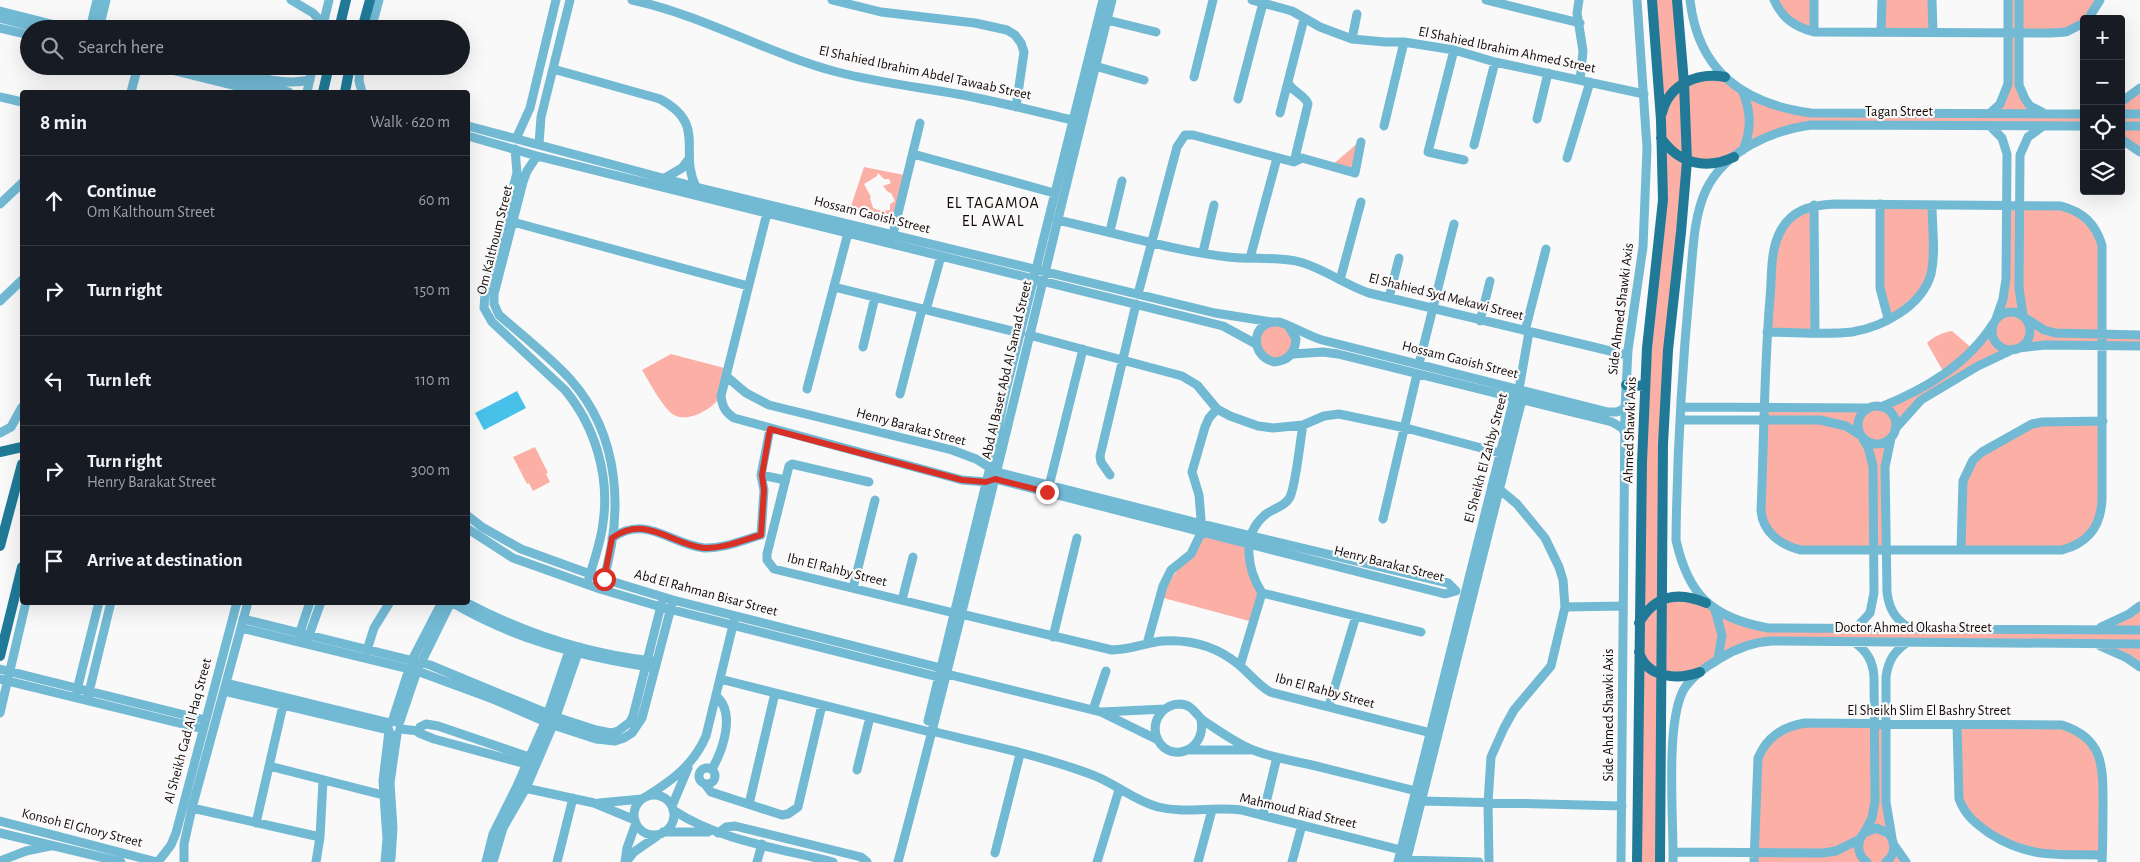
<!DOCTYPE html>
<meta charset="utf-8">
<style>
:root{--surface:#171b24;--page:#20242c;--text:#f1f3f6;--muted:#9ea1a6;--line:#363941}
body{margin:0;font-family:"Alegreya Sans",sans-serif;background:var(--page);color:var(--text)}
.controls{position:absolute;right:15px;top:15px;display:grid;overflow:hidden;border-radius:5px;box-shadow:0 5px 20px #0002}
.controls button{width:45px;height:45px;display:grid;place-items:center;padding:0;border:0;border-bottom:1px solid var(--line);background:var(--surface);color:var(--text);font:25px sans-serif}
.stop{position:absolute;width:15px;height:15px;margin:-11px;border:4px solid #d93025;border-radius:50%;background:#fff}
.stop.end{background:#d93025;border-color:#fff;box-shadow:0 1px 5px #0008}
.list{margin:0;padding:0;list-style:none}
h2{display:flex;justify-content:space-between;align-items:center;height:65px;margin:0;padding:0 20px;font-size:21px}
h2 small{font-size:16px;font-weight:400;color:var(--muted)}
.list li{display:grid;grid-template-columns:32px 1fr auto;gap:15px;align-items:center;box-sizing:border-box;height:90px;padding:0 20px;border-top:1px solid var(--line)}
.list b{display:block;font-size:19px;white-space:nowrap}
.list p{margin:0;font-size:16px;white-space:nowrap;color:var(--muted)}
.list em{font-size:16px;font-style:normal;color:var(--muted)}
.icon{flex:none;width:28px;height:28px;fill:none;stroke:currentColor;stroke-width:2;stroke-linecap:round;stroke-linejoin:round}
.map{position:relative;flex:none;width:2140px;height:862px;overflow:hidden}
.search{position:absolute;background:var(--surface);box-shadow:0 5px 20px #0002;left:20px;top:20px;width:450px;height:55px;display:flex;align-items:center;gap:12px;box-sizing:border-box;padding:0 18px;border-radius:28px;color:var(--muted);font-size:19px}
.panel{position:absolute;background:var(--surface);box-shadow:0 5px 20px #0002;left:20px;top:90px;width:450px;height:515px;border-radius:5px}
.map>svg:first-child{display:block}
.green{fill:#fcb0a5;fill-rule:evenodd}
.water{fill:#48c1ea}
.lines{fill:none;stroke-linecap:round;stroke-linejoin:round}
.minor{stroke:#72b9d4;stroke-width:9}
.major{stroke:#207a97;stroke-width:10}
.route{stroke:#d93025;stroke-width:6}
.labels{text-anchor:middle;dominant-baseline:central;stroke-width:4.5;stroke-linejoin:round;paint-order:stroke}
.street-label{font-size:14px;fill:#140806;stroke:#f9f9f9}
.quarter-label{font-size:16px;letter-spacing:1px;fill:#140806;stroke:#f9f9f9}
</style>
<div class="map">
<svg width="2140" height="862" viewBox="0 0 2140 862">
<rect width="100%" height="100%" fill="#f9f9f9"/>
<path class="green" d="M1652,0H1677L1684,83L1715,75L1741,90L1792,110L1990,113L2004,97L2008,0H2100C2080,37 2056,32 2020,33L2019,85L2037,110L2084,114V126L1793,128L1734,157L1687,161L1671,316L1662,599L1692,597L1748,625L2092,630L2140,606V667L2092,644H1749L1700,672L1661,675L1660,862H1637L1642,462L1663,200Z
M1774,0H1814V32L1800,28Z
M1882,0H1932L1933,32H1881Z
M2140,88V152L2121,139V102Z
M1360,141L1355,173L1331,166Z
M864,167L904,175C892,222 899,224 849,212ZM878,173L884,179H889L891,183L883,186L888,192L891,193L895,201L890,204V210L881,211L873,208L870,198L871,197L864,184L877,176Z
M1880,204L1932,205L1928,284L1888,318L1885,309Z
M1814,205L1815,332H1767L1774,256L1785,224Z
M2007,206L2073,209L2098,234L2103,334L2140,335V346L2019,348L1921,400L1895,429L1888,447L1886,550H1801L1774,537L1761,511L1765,409L1881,407L1944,373L1927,343C1933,337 1943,332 1952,331L1974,350L2000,309Z
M1272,322L1294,332L1293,354L1267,360L1257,337Z
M671,354L728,369C725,377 725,388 721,395C714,409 688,423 674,415C664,410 648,380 642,370Z
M2103,421L2098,523L2073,547L1961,550L1963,481L1973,460L2032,424Z
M535,447L548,473L546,474L550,482L533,491L529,483L527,484L513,457Z
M1202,531L1249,542L1259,587L1253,622L1160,597Z
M1886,724L1888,820L1905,862H1754L1763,747L1792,726Z
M1957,725L2073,729L2097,752L2102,855L2016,848L1963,809Z"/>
<path class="water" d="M517,391L526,408L484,430L475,413Z"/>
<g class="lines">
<path class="minor" d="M291,0L313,13L323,24
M632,0C703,15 766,53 837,72C876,82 917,87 957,94C995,101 1034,111 1072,120
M832,0L881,12L975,23L1007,30L1015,35L1021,43L1024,52L1016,107
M1252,0L1292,11L1320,27L1352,39L1385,42H1404L1454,50L1495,62L1644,94
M1486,0L1580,23
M1579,0L1577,13L1583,51L1580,80
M1690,0C1698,71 1743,104 1811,113L2084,114
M1774,0C1782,18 1795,27 1814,32L2051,33L2066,32L2084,23
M1932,0L1933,32
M2019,0V85L2025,99L2030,106L2042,112
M0,11L71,29
M0,18L41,29
M2088,19L2100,0
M1107,20L1156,32
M0,28L29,35
M90,29L97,0
M99,29L106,0
M322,29L329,0
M371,29L379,0
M1814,32V0
M1881,32L1882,0
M1352,39L1357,14
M1454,50L1428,152L1464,160
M155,66L261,92
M189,66L289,92
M218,66C247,73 279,87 310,80
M360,66L359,81L362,92
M1095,66L1144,80
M553,69L660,99C708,125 678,151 696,187
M1194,77L1213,0
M1288,83C1293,92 1306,96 1308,104L1294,162
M1742,90C1751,111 1752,128 1743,150
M131,92L138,66
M307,92L313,66
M0,97L22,102
M1238,99L1263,3
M2121,102L2140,88
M1280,113L1304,19
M1990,113L2000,104L2008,84V0
M2121,114H2140
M1537,119L1548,73
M468,126L696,187L1215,313L1272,322
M1384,126L1404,42
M1990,126L2002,138L2007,154L2006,279L2003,299L1996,319
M2084,126L1811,125C1770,131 1725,151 1706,190C1693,218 1693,253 1690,283C1682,369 1677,454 1676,540C1688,595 1712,618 1768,628L2140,630
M2121,126H2140
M468,136L537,156L1223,326L1256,344
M516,139L530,108L556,0
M2121,139L2140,152
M539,144L541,117L570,0
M1474,145L1495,62
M515,149L517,173L485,294L484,308L492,322L565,390C595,426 610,476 603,523C601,542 594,560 589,578
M913,154L1054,193
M537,156L527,171L523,182L494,294V304L499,315C523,336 549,356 570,379C621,436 624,515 602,584
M1567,158L1590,82
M665,178L682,168L688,160
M0,204L22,183
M1835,204L2061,206C2083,212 2095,223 2102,245V499C2101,527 2088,543 2062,550H1801C1780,545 1763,532 1761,511C1764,440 1764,369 1770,298C1772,278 1770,253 1779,234C1790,210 1810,205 1835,204Z
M1880,204V288L1888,318
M1814,205L1815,332
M1057,220C1113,232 1170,250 1228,257C1252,260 1276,256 1300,262C1325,269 1345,285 1369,293L1627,355
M513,222L748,286
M1110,231L1122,181
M893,234L920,123
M1203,252L1214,205
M1250,258L1277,158
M1340,280L1361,202
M834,287L1020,333
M1138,294L1177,147L1185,135H1193L1294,162L1302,158L1355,173L1361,142
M1389,298L1399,258
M0,301L22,280
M926,310L941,256
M1992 331a19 19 0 1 1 38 0a19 19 0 1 1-38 0Z
M2023,315L2019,288L2020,155L2028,137L2043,126
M2024,317L2044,330L2055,333L2140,335
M1480,321L1490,281
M1289,327L1296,339C1295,353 1288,361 1274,362C1248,355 1252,320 1278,322C1287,323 1310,337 1322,340L1608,412H1617L1625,408
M1525,331L1546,249
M1767,332C1795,332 1825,335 1852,332C1883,327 1922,306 1931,274C1936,252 1932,227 1932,205
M1029,335L1182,376L1197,385L1217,409L1230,416L1258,426L1273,428L1303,425L1324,416L1339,414L1406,428L1500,453
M863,347L875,297
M2019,348L2045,345L2140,346
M1293,354L1323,352L1338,354L1612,422L1622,428L1625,433
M1419,364L1454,224
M726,376L746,393L769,405L952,450L976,459L997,472L1202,524L1448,583L1456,591L1445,594L995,479L986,482L962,480L734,418C725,412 722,406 721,396L767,213
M807,389L848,233
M900,394L922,309
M1858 425a19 19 0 1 1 38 0a19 19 0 1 1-38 0Z
M1681,407L1869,408
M1881,407C1925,389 1967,365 1993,324
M1680,420H1820L1846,426L1860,435
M1895,429L1921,400L1978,366L2014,349
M0,433L11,427L22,407
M1891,438L1885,467L1887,592C1889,610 1896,620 1911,629
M761,475L785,480
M1110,475L1101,462L1100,456L1136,304
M869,482L792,464L789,466L767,554V560L774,569L954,613
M1048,490L1083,349
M468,516L482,527L521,549L604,579L673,600L941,668L945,672
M1383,519L1417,374
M468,529L513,558L600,589L661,607L938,677L947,674L1101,712L1158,740
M612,538C646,514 670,544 704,548C723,549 743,540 761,535L764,490L761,475L770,429
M1961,550L1963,481L1973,460L1982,452L2032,424L2042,422L2103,421
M853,588L875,500
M1262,593L1421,632
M902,600L913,557
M465,602C524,633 587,654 652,661
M1565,607L1623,606
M1715,610L1722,635L1718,659
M961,614L1112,650C1130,650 1145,643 1162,641C1189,639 1216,646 1238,664C1249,673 1257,684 1270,692L1431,733
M243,619L430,665L556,717L596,730L611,733L618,731L630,722L633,716L663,598
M2101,627L2129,614L2140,606
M241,628L417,671L493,699L553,725L596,739L615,741L624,738L632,733L642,718L673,600
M1856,628L1870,613L1874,593L1873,466L1868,447L1863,439
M1053,637L1077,538
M298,638L310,602
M307,641L321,602
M1854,642C1867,651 1873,661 1874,677L1875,801L1872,818L1864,833
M1147,644L1163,586L1171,570L1191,554L1202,531L1199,495L1192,472L1205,427L1209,418L1217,409
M2100,646L2127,658L2140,667
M367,650L374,628L390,602
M1240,666L1262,593C1247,569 1241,535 1265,515C1273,508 1285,507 1290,497C1296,484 1300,441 1303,425
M0,669L205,720
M0,679L203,729
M720,679L926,731
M226,683L390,723
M224,691L389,730
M76,694L99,602
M88,696L111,602
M1329,706L1356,616
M1093,710L1106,671
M1102,712L1165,709
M0,713L26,602
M1201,720C1207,753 1165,765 1156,735C1152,719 1164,704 1180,704C1194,705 1195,715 1204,721C1219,731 1237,744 1253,750C1273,758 1295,761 1316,766C1349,774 1383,783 1416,791
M928,721L990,467L1005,394L1103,0
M392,722L412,660L442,602
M399,724L417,671L451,602C513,639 579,656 649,667
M1957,725L1959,799C1965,815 1975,823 1989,833C2029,859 2058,854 2102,855
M400,729L419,731
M931,731C984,744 1039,755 1090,774C1114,782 1132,800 1158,807C1186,814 1213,806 1241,810L1401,850
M1189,750H1251
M526,764L434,739L419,733L420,727L426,724L438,726L529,757
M269,766L387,796
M699 776a8 8 0 1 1 16 0a8 8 0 1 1-16 0Z
M712,769C723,750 736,712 716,696
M857,770L870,717
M705,784L711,792L782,815L788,814L798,807L822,705
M520,787L594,803L635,820
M634 815a20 20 0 1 1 40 0a20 20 0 1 1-40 0Z
M647,796C673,780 694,764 706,736L734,621
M1421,801L1622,806
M599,803L642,799
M749,804L775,693
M672,806L688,768
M192,808L320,837
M673,810C720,841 779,848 833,862
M1263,815L1277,757
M0,821L157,862
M256,823L284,701
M663,832H708
M0,833L121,862
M718,833L726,827L735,826L861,857L867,862
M1892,838L1886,802V677C1888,661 1894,651 1908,642
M1894,845L1906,862
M1673,852L1823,853L1836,851L1860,839
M995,853L1020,754
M391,859L393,828L390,783L397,734
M1402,860L1479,862
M0,861L26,851L50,846
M158,862L171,845L176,833L237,602
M184,862V844L192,808L248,602
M316,862L320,837L323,781
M385,862L387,839L383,781L389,731
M486,862L493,834L517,786L545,722L571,645
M493,862L503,828L526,788L553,725L580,647
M557,862L573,798
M625,862L627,848L636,823
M626,862L634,852L660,834
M757,862L762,844
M898,862C974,576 1040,287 1112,0
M1097,862L1119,790
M1198,862L1212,810
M1292,862L1302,825
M1398,862L1514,398L1519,389L1529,332
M1406,862L1517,419L1522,400L1519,389
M1489,862L1488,803L1491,757L1504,728L1514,710L1551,666L1565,607L1563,580L1559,567L1545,538L1517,504L1499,489
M1621,862L1625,408L1628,350L1643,247L1647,148L1637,0
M1673,862C1674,821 1664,716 1686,686C1694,675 1707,666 1719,659C1735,649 1752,642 1772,641L2140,644
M1754,862L1758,758C1767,737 1782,727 1805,723L2062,725C2103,738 2103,765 2103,803C2103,823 2103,842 2102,862
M1867,862C1857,855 1856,842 1864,833L1876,828L1888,833C1896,842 1896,854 1886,862"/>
<path class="major" d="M339,29L346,0
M362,29L370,0
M323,92L329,66
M345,92L350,66
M1662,113C1669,84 1698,72 1725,77
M1661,138C1679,164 1706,170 1734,157
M1626,385L1645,386
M0,452L22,447
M0,546L22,464
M1639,623C1655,595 1678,591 1706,603
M1639,652C1647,679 1679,680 1700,672
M0,656L22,567
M1637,862L1642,462L1647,348L1663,200L1661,120L1652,0
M1660,862L1663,444L1668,350L1681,232L1687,161L1684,83L1677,0"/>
</g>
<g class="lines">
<path class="route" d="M604,579L612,538C646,514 670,544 704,548C723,549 743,540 761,535L764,490L762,475L770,429L962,480L986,482L995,479L1047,492"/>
</g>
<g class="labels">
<g class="street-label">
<text transform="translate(1507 50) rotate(12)">El Shahied Ibrahim Ahmed Street</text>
<text transform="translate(925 73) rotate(12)">El Shahied Ibrahim Abdel Tawaab Street</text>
<text x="1899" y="112">Tagan Street</text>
<text transform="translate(872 215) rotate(14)">Hossam Gaoish Street</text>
<text transform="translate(495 240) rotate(-76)">Om Kalthoum Street</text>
<text transform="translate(1446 297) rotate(14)">El Shahied Syd Mekawi Street</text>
<text transform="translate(1621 309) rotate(-83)">Side Ahmed Shawki Axis</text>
<text transform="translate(1460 360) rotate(14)">Hossam Gaoish Street</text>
<text transform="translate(1007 370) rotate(-77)">Abd Al Baset Abd Al Samad Street</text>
<text transform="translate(911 427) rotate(15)">Henry Barakat Street</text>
<text transform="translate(1630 430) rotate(-88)">Ahmed Shawki Axis</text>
<text transform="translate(1486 458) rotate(-75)">El Sheikh El Zahby Street</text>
<text transform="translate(1389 564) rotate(14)">Henry Barakat Street</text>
<text transform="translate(837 570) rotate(14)">Ibn El Rahby Street</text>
<text transform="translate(706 593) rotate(15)">Abd El Rahman Bisar Street</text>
<text x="1913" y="628">Doctor Ahmed Okasha Street</text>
<text transform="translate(1325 691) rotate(15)">Ibn El Rahby Street</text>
<text x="1929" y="711">El Sheikh Slim El Bashry Street</text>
<text transform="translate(1609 715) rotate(-90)">Side Ahmed Shawki Axis</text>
<text transform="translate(188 731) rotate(-75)">Al Sheikh Gad Al Haq Street</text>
<text transform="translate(1298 811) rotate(13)">Mahmoud Riad Street</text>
<text transform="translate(82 828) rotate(14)">Konsoh El Ghory Street</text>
</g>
<g class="quarter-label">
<text x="993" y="203">EL TAGAMOA<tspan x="993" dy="18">EL AWAL</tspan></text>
</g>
</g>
</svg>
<div class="controls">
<button>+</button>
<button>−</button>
<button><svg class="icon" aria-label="locate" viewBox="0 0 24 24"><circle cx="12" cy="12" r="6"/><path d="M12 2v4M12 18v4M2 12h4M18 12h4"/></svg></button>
<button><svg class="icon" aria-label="layers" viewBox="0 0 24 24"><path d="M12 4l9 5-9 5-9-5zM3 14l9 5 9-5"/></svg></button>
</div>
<div class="stop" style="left:604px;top:579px"></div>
<div class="stop end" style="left:1047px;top:492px"></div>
<div class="search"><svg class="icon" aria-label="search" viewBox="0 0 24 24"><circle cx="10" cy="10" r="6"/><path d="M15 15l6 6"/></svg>Search here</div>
<section class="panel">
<h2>8 min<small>Walk · 620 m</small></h2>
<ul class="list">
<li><svg class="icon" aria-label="ahead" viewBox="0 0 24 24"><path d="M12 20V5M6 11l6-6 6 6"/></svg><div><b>Continue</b><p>Om Kalthoum Street</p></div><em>60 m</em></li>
<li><svg class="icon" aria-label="right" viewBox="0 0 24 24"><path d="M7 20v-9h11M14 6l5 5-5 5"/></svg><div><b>Turn right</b></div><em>150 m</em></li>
<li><svg class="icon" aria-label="left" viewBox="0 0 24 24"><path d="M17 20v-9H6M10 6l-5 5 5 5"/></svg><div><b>Turn left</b></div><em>110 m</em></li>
<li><svg class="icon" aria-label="right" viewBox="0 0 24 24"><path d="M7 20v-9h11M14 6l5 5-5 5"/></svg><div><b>Turn right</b><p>Henry Barakat Street</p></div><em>300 m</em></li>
<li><svg class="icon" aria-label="arrive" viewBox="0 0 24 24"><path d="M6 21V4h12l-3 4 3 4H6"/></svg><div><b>Arrive at destination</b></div></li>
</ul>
</section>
</div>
